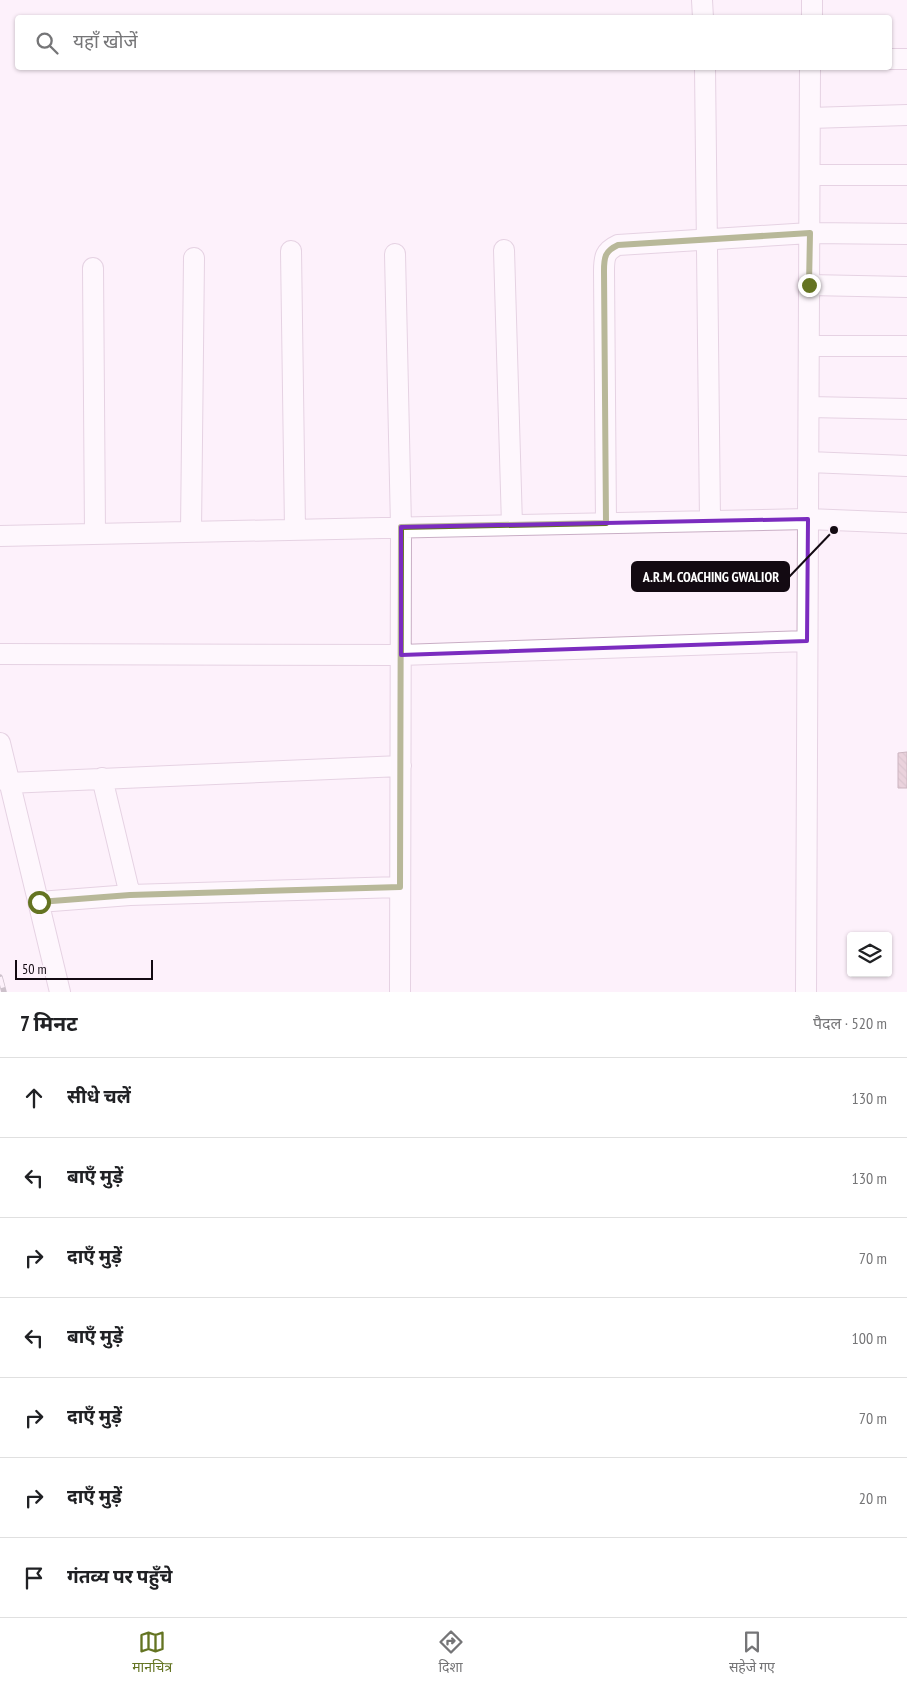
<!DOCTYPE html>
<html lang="hi">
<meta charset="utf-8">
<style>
:root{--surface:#fff;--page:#f2f2f2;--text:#202124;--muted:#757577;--line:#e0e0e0;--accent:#647422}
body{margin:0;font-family:"PT Sans Narrow","Noto Sans Devanagari",sans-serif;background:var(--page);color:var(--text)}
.controls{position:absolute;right:15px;bottom:15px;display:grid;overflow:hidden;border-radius:5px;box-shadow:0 1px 4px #0004}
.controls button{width:45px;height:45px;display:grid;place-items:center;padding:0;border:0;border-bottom:1px solid var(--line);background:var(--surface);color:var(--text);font:25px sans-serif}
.scale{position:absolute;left:15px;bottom:12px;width:138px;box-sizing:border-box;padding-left:5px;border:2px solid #130a12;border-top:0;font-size:14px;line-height:18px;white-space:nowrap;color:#130a12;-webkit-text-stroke:4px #fdf1fb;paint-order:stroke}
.stop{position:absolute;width:15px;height:15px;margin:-11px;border:4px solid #647422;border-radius:50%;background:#fff}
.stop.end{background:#647422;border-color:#fff;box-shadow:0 1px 5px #0008}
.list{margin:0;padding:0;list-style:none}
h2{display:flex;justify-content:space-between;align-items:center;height:65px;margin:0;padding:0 20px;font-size:21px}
h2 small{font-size:16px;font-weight:400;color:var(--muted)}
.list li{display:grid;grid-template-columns:32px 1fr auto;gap:15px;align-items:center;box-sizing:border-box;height:80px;padding:0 20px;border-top:1px solid var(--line)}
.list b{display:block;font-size:19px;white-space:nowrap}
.list em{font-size:16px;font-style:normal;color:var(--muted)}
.icon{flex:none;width:28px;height:28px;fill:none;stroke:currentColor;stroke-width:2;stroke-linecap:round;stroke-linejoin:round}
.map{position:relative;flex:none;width:907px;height:992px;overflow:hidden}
.search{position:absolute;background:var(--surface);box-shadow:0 1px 4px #0004;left:15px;right:15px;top:15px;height:55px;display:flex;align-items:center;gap:12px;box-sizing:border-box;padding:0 18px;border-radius:5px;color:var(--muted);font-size:19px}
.sheet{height:625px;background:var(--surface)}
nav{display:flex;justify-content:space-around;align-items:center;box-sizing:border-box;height:70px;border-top:1px solid var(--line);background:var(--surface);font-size:14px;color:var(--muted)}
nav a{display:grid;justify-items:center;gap:2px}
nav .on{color:var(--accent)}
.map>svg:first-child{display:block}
.building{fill:url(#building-back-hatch);stroke:#916f78}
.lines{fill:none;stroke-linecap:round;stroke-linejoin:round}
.street-casing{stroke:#c9aec5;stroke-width:22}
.street{stroke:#fff;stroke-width:20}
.rail-casing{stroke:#928790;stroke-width:5.5}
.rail{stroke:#fdf1fb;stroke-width:4;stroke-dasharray:11;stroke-linecap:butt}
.route{stroke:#647422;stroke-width:6}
.marked{fill:none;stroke:#7b2cbf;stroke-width:4;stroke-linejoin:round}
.leader{fill:none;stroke:#130a12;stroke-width:2}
.callout-dot{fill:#130a12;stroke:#fdf1fb;stroke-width:2}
.callout{fill:#130a12;stroke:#130a12;stroke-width:2}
.callout-label{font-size:14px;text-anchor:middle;font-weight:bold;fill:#fff}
</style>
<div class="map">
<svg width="907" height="992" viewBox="0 0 907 992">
<defs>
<pattern id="building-back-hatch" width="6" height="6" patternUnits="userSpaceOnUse" patternTransform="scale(1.25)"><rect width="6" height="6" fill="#d2adb7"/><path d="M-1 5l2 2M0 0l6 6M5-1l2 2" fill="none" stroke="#b3949c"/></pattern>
</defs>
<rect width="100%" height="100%" fill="#fdf1fb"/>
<path class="building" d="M907,752V788H898V753Z"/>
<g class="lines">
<defs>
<path id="street" d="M702,0L703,18
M812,18V0
M890,59H907
M705,68L710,521
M810,118L907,115
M810,175H907
M504,250L512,525
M291,251L295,529
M395,254L401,527L400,992
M93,268L95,533
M809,285L907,287
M809,346H907
M809,407L907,409
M809,462L907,466
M606,523L604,271C604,257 605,251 618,245L810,233L907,234
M191,531L194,258
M0,536L808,519L810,68
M0,654L401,655L807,641
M0,743L60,992
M102,778L130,895
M8,783L401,766
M39,902L130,895L400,887
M806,992L808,519L907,523"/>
</defs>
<use href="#street" class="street-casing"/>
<use href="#street" class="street"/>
<defs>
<path id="rail" d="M0,977L4,992"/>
</defs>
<use href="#rail" class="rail-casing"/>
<use href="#rail" class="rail"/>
</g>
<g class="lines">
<path class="route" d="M39,902L130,895L400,887L401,527L606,523L604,271C604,257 605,251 618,245L810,233L809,285"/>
</g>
<path d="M0 0H907V992H0ZM808,519L807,641L401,655V527Z" fill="#fdf1fb" fill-opacity=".55" fill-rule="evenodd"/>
<path class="marked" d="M808,519L807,641L401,655V527Z"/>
<path class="leader" d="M834 530L789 577"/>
<circle class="callout-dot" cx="834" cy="530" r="5"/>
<rect class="callout" x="632" y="562" width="157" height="29" rx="5"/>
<g class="callout-label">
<text x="711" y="582">A.R.M. COACHING GWALIOR</text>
</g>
</svg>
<div class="controls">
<button><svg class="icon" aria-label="layers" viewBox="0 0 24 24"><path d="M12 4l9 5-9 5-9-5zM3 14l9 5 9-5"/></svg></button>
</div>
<div class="scale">50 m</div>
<div class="stop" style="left:39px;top:902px"></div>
<div class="stop end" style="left:809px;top:285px"></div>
<div class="search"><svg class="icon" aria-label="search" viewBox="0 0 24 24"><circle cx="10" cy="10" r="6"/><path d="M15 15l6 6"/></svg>यहाँ खोजें</div>
</div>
<section class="sheet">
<h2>7 मिनट<small>पैदल · 520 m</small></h2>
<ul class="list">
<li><svg class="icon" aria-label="ahead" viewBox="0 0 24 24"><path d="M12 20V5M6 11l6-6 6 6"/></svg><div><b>सीधे चलें</b></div><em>130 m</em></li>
<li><svg class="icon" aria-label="left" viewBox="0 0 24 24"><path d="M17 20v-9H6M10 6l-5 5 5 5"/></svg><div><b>बाएँ मुड़ें</b></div><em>130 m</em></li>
<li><svg class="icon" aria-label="right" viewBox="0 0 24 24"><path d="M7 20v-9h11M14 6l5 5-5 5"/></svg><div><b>दाएँ मुड़ें</b></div><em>70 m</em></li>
<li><svg class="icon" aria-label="left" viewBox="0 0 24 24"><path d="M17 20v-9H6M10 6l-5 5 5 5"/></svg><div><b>बाएँ मुड़ें</b></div><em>100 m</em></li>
<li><svg class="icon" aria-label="right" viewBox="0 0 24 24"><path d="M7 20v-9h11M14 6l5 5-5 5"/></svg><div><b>दाएँ मुड़ें</b></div><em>70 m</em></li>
<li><svg class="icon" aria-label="right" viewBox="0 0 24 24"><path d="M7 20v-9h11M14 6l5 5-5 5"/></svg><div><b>दाएँ मुड़ें</b></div><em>20 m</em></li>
<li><svg class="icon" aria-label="arrive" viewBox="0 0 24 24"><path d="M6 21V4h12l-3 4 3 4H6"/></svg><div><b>गंतव्य पर पहुँचे</b></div></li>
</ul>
</section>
<nav>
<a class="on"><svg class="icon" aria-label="map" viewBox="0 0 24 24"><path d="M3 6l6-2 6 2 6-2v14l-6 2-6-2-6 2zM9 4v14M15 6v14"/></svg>मानचित्र</a>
<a><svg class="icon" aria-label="directions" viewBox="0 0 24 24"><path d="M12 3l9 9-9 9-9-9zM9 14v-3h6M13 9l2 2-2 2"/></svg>दिशा</a>
<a><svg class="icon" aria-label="saved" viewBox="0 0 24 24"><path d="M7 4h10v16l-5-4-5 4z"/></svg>सहेजे गए</a>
</nav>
